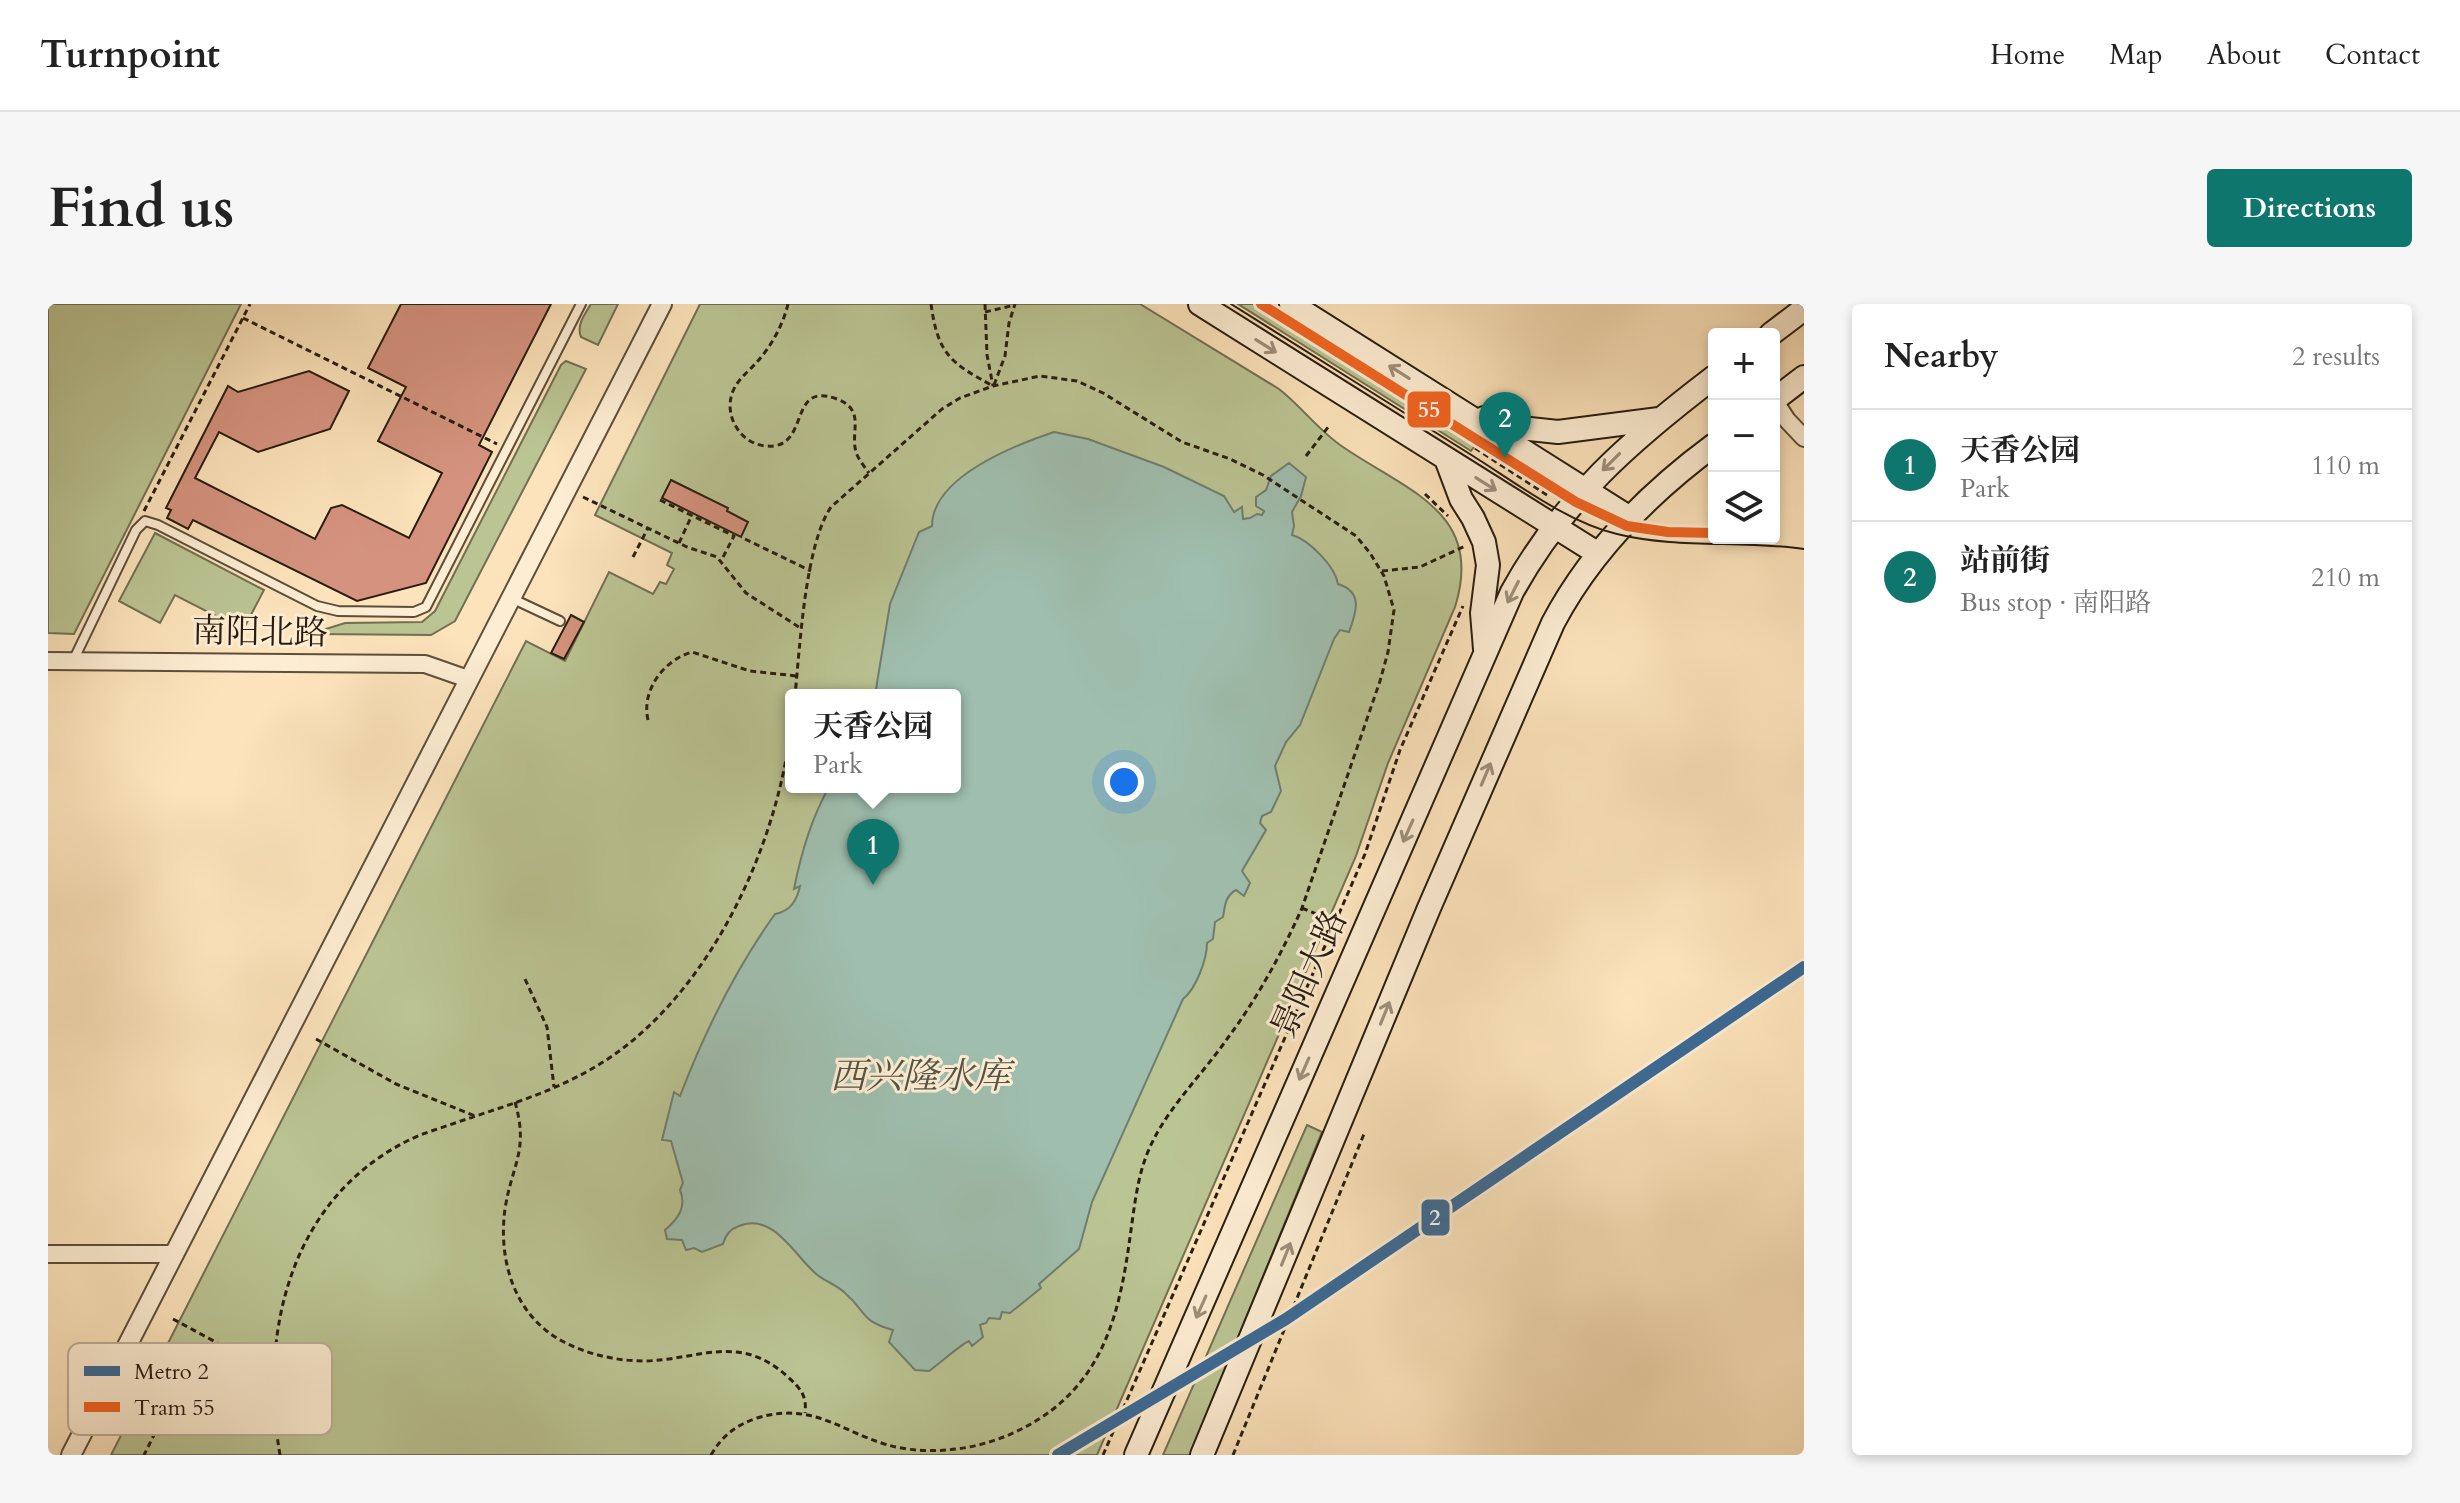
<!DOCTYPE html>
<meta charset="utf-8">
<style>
:root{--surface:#fff;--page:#f6f6f6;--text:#222;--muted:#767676;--line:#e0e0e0;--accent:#0f766e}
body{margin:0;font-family:Cardo,"Noto Serif SC",serif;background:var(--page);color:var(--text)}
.controls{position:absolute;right:24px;top:24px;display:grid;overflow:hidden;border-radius:8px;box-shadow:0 4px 12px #0003}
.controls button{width:72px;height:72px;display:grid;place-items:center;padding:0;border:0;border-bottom:2px solid var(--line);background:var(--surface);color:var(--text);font:40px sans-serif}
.you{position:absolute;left:1076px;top:478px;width:28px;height:28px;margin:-20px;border:6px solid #fff;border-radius:50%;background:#1a73e8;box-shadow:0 0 0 12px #1a73e833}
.badge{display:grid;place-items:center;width:52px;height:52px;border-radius:50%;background:var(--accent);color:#fff;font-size:26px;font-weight:700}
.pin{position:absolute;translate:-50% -66px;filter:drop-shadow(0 2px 4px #0008)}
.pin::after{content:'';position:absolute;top:42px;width:28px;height:24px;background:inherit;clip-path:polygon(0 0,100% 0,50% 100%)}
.popup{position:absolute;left:737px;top:385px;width:176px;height:104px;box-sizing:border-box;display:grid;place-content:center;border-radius:8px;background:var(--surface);filter:drop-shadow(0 2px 6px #0005);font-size:26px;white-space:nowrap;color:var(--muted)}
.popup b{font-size:30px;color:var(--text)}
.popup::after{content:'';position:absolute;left:50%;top:100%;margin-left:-16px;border:16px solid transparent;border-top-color:var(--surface)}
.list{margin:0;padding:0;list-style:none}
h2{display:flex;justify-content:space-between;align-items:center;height:104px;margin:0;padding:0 32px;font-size:34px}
h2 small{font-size:26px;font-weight:400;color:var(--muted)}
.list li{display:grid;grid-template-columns:52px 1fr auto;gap:24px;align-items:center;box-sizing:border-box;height:112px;padding:0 32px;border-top:2px solid var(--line)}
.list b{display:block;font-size:30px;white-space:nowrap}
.list p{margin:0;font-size:26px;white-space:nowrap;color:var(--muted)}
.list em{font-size:26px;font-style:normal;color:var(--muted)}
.icon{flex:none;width:44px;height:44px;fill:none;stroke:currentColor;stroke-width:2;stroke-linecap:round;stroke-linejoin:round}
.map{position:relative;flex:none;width:1756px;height:1151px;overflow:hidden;border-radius:8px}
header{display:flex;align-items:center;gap:48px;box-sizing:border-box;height:112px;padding:0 40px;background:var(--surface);border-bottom:2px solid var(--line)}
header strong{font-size:38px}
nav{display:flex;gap:44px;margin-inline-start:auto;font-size:28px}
.intro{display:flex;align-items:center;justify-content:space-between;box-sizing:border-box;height:192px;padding:0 48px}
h1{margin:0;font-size:56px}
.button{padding:20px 36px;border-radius:8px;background:var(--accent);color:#fff;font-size:28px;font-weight:700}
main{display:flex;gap:48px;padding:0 48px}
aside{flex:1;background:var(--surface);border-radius:8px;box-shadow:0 4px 12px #0003}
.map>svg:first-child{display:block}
.green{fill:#bbc493;stroke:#727052;stroke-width:2;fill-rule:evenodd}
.water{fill:#9fbeae;stroke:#6f7e6f;stroke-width:2}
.building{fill:#d5937f;stroke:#281d10;stroke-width:2}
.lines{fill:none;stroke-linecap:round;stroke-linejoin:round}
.service-casing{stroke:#5d4e3b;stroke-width:12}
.minor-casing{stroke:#5d4e3b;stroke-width:20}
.tertiary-casing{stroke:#5d4e3b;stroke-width:22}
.secondary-casing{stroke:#281d10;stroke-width:26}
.path{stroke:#281d10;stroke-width:3;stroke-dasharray:6 4;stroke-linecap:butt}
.service{stroke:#fdedd3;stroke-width:8}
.minor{stroke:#fdedd3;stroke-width:16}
.tertiary{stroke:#fdedd3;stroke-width:18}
.secondary{stroke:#fdedd3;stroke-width:22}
.tram{stroke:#281d10;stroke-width:2}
.tram-1-casing{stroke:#fdedd3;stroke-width:16}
.tram-1{stroke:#f26522;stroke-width:10}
.metro-1-casing{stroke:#fdedd3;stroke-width:18}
.metro-1{stroke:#3b6a96;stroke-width:12}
.oneway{stroke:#9d8f7b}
.labels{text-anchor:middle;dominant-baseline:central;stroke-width:6;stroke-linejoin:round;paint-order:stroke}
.street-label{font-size:34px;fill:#281d10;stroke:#fdedd3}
.water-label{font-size:36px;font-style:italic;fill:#525547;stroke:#fdedd3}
.key{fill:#fdedd3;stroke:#bdaf98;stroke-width:2}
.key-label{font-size:22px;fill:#281d10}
.line-badge{stroke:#fdedd3;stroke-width:3}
.badge-label{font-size:22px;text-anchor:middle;font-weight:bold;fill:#fff}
</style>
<header>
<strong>Turnpoint</strong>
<nav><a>Home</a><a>Map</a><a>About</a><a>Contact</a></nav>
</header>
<div class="intro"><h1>Find us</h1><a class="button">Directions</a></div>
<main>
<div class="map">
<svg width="1756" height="1151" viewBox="0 0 1756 1151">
<rect width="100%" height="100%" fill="#fce3bb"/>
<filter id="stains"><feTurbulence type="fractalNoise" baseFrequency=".0025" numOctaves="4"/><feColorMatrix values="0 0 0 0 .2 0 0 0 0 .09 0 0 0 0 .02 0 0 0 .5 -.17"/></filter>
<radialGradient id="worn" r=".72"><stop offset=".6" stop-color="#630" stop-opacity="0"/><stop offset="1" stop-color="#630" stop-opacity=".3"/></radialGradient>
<path class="green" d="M0,0H193L26,330L0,329Z
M543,0H570L550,41L533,33C528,21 537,10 543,0Z
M652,0H1092L1231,85C1254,103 1271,127 1295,143C1359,187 1437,208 1407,303L1340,459L1308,552L1049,1151H63L478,337L517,357L561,268L605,290L612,278L618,280L626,265L619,261L624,249L547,211ZM743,391H907V483H743Z
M1190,0H1206L1428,140L1423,147Z
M518,57L538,65L407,317L383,331L267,330L268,328L297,319L374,318L387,307L513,61Z
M107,229L216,286L195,326L127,291L112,319L71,297Z
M1259,821L1274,828L1142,1151H1115Z"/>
<path class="water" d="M1006,128L1040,135L1116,163L1176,192L1186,208L1194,203L1195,215L1202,214L1209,210L1214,211L1216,207L1208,202V193L1218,186L1223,172L1241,159L1258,173L1253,192L1244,208L1246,222L1244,231C1261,236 1287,262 1290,280C1316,288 1308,309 1301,328L1292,326L1286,335L1252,421L1238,438L1227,462L1233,487L1223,508L1214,512L1212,519L1218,526L1194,567L1202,579L1196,592L1188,586C1177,592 1177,602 1175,613L1167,618L1165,635L1159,639C1159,655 1148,685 1135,695L1044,898L1031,945L991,980L993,984L962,1009L954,1008L952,1015L941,1014L938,1019L932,1021L935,1033L924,1042L921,1037C912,1041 891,1060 881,1067L867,1066L841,1038L845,1026C812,1017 819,1008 797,989C788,980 775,977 766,968C746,950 724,908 691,922C682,925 677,932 675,940L654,948L646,944L638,946L634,936L619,935L617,926C630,915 639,903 632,886L635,879L623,837L614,836L626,788L632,792C657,727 687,666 727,610C743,607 749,596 752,582L746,585C753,549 763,515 781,483H907V391H827L842,300L871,228L884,222C884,173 967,141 1006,128Z"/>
<path class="building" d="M353,0H503L431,141L444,148L378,279L309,297L145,216L140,225L119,214L123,206L118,204L180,82L190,88L261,67L301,87L282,125L210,148L171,128L147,174L267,235L283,204L294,201L361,234L394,169L330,137L358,83L320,64Z
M623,176L680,204L679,207L700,218L693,233L614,194Z
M523,311L536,318L516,355L503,349Z"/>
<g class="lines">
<defs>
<path id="service" d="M463,294L512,317
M25,357L88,226L97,217L110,221L269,302L290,307L366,308L378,303L533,0"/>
<path id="minor" d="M1726,96L1739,116L1756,134
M0,357L377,360L420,375
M0,950H127"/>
<path id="tertiary" d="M23,1151L614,0"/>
<path id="secondary" d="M1152,0L1549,249
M1243,0L1582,214
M1723,30L1756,5
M1726,96L1756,73
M1436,114L1473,124L1510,128L1611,115
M1398,155L1413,195L1425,214L1436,238L1440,261L1434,309L1437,345
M1088,1151L1464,288C1516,194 1582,137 1666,73
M1154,1151L1381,604L1505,319C1543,247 1601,189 1666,141"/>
</defs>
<use href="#service" class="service-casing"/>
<use href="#minor" class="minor-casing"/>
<use href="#tertiary" class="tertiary-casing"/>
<use href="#secondary" class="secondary-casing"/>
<path class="path" d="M740,0C735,21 723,43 708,59C700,68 690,75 685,87C675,111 692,140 718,142C764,146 738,76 789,95C818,106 802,127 808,148C810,155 816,162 821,169
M883,0C890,51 903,59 945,82
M937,0L939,51L945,82
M937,8L967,1
M195,14L449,140
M946,81L957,52L961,19L967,0
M1427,144L1499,191
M1258,152L1281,122
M1377,190L1400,212
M535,193L639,243L669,253L698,289L754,325
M612,196L686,232L674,255
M96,207L202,0
M697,235L763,267
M631,239L644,211
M585,253L600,224
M1334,267L1372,263L1417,242
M600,416C593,386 616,356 644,348L702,367L749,372
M1254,604L1297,622
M477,675L499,723L506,783
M268,735L348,780L427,812
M467,798C481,847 464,860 457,905C450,956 466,1011 514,1037C538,1050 568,1057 596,1057C651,1056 691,1028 740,1073C753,1085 759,1092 757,1109
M125,1015L225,1069
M86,1091L118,1107L96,1151
M116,1111L226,1110
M232,1151C211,1030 241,897 359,837C375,829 393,824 410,818C454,803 499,790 540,767C655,704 728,550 743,423
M663,1151C674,1132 688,1121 709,1114C772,1095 801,1137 859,1145C905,1151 952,1140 991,1115C1060,1071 1073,1000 1083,926C1087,898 1090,869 1102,843C1120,803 1154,771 1179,735C1209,695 1234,649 1254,604L1332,377L1340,348L1346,306L1336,272L1322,249L1308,232L1215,171L1182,155L1134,138L1055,89L1029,77L992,72L945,82L912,94L894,105L783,203C757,241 752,343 747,391
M1055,1151L1317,550L1352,446L1415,302
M1185,1151L1316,830"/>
<use href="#service" class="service"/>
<use href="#minor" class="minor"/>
<use href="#tertiary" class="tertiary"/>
<use href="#secondary" class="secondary"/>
<path class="tram" d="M1183,0C1264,51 1344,101 1425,152C1468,179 1519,218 1569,230C1629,245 1694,236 1756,245"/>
<defs>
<path id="tram-1" d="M1213,0L1528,198L1579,222L1620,228L1666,229"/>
</defs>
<use href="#tram-1" class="tram-1-casing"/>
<use href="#tram-1" class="tram-1"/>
<defs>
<path id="metro-1" d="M1010,1151L1238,1015L1756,663"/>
</defs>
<use href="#metro-1" class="metro-1-casing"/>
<use href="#metro-1" class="metro-1"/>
</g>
<defs><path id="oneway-shaft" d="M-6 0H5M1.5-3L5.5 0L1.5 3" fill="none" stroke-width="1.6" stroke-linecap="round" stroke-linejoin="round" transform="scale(2)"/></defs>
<g class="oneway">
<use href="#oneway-shaft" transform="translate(1218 42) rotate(32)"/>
<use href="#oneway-shaft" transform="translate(1351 68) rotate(-148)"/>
<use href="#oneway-shaft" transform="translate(1563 158) rotate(135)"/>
<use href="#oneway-shaft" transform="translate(1438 180) rotate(32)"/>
<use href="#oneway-shaft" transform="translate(1465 288) rotate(117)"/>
<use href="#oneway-shaft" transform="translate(1438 470) rotate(-67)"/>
<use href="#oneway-shaft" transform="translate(1360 527) rotate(114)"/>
<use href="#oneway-shaft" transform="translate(1337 709) rotate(-68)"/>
<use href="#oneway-shaft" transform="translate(1256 765) rotate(114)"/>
<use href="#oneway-shaft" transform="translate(1238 950) rotate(-68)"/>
<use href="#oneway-shaft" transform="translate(1153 1003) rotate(114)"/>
</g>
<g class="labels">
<g class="street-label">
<text transform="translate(212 328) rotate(1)">南阳北路</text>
<text transform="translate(1261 670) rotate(-66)">景阳大路</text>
</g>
<g class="water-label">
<text x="872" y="772">西兴隆水库</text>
</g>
</g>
<rect x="20" y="1039" width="264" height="92" rx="12" class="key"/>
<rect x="36" y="1062" width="36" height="10" fill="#3b6a96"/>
<rect x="36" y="1098" width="36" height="10" fill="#f26522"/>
<g class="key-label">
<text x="86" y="1075">Metro 2</text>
<text x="86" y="1111">Tram 55</text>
</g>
<g class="line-badge">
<rect x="1358" y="86" width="46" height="39" rx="8" fill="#f26522"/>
<rect x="1372" y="894" width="31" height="39" rx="8" fill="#3b6a96"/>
</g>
<g class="badge-label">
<text x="1381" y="113">55</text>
<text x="1387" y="921">2</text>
</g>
<rect width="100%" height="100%" filter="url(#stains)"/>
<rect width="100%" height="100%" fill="url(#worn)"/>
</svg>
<div class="controls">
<button>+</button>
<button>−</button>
<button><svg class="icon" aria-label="layers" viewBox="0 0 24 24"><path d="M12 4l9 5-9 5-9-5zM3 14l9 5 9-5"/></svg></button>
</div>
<div class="you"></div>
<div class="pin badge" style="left:825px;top:581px">1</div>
<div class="popup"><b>天香公园</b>Park</div>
<div class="pin badge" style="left:1457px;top:154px">2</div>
</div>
<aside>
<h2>Nearby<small>2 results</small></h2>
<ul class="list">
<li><span class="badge">1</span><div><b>天香公园</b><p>Park</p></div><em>110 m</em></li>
<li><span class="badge">2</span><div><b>站前街</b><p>Bus stop · 南阳路</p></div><em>210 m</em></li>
</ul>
</aside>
</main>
